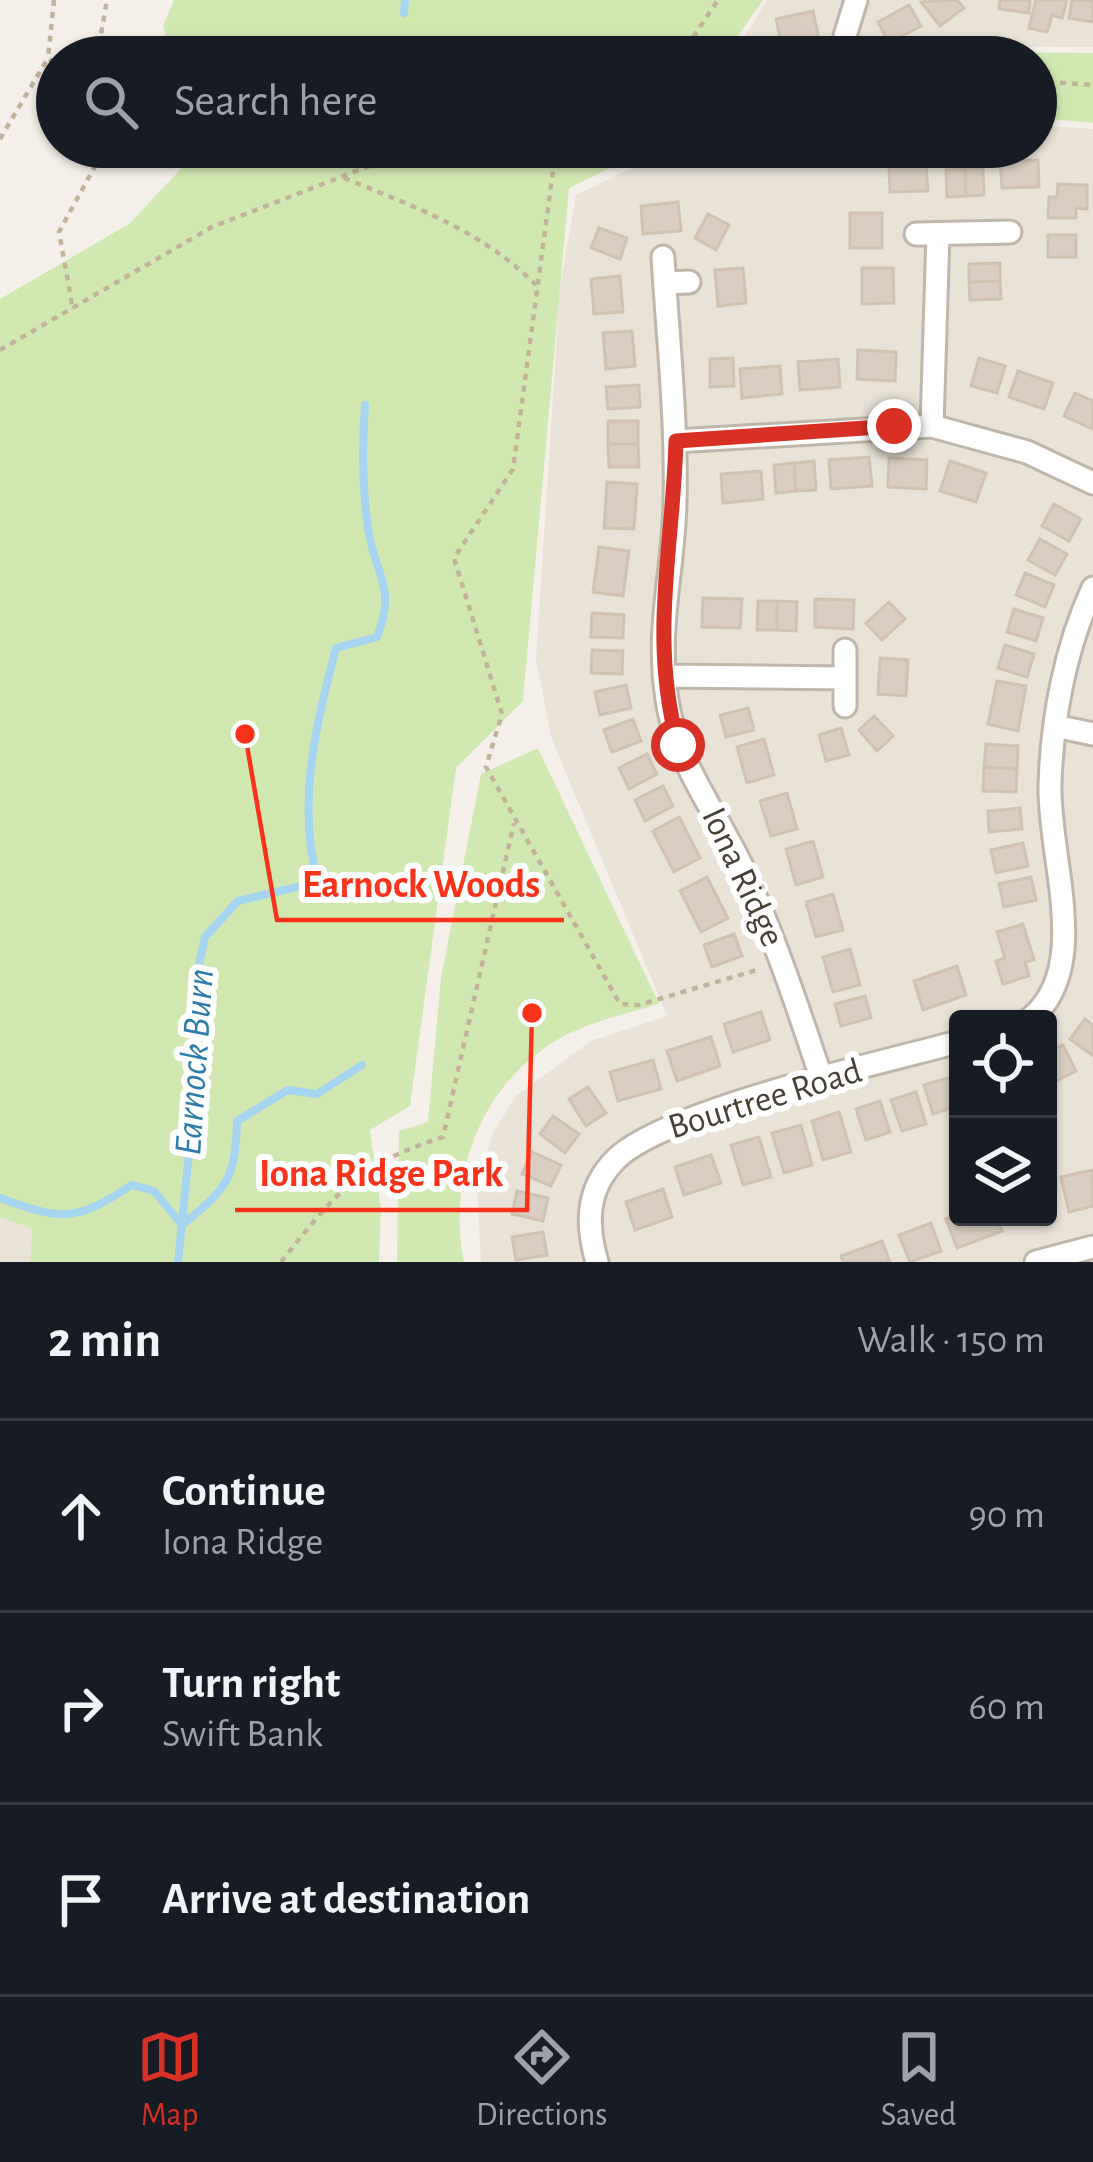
<!DOCTYPE html>
<meta charset="utf-8">
<style>
:root{--surface:#171b24;--page:#20242c;--text:#f1f3f6;--muted:#9ea1a6;--line:#363941;--accent:#d93025}
body{margin:0;font-family:"Alegreya Sans",sans-serif;background:var(--page);color:var(--text)}
.controls{position:absolute;right:36px;bottom:36px;display:grid;overflow:hidden;border-radius:12px;box-shadow:0 3px 9px #0004}
.controls button{width:108px;height:108px;display:grid;place-items:center;padding:0;border:0;border-bottom:3px solid var(--line);background:var(--surface);color:var(--text);font:60px sans-serif}
.stop{position:absolute;width:36px;height:36px;margin:-27px;border:9px solid #d93025;border-radius:50%;background:#fff}
.stop.end{background:#d93025;border-color:#fff;box-shadow:0 3px 12px #0008}
.list{margin:0;padding:0;list-style:none}
h2{display:flex;justify-content:space-between;align-items:center;height:156px;margin:0;padding:0 48px;font-size:51px}
h2 small{font-size:39px;font-weight:400;color:var(--muted)}
.list li{display:grid;grid-template-columns:78px 1fr auto;gap:36px;align-items:center;box-sizing:border-box;height:192px;padding:0 48px;border-top:3px solid var(--line)}
.list b{display:block;font-size:45px;white-space:nowrap}
.list p{margin:0;font-size:39px;white-space:nowrap;color:var(--muted)}
.list em{font-size:39px;font-style:normal;color:var(--muted)}
.icon{flex:none;width:66px;height:66px;fill:none;stroke:currentColor;stroke-width:2;stroke-linecap:round;stroke-linejoin:round}
.map{position:relative;flex:none;width:1093px;height:1262px;overflow:hidden}
.search{position:absolute;background:var(--surface);box-shadow:0 3px 9px #0004;left:36px;right:36px;top:36px;height:132px;display:flex;align-items:center;gap:30px;box-sizing:border-box;padding:0 42px;border-radius:66px;color:var(--muted);font-size:45px}
.sheet{height:732px;background:var(--surface)}
nav{display:flex;justify-content:space-around;align-items:center;box-sizing:border-box;height:168px;border-top:3px solid var(--line);background:var(--surface);font-size:33px;color:var(--muted)}
nav a{display:grid;justify-items:center;gap:6px}
nav .on{color:var(--accent)}
.map>svg:first-child{display:block}
.residential{fill:#e8e2d7;fill-rule:evenodd}
.green{fill:#d2e8b1}
.lines{fill:none;stroke-linecap:round;stroke-linejoin:round}
.stream{stroke:#a5d5f1;stroke-width:8}
.building{fill:#d9cec1;stroke:#d1c3b1;stroke-width:3}
.street-casing{stroke:#c0b7ab;stroke-width:27}
.path{stroke:#c2b39c;stroke-width:4.5;stroke-dasharray:6 6;stroke-linecap:butt}
.street{stroke:#fff;stroke-width:21}
.route{stroke:#d93025;stroke-width:15}
.labels{text-anchor:middle;dominant-baseline:central;stroke-width:12;stroke-linejoin:round;paint-order:stroke}
.street-label{font-size:36px;fill:#484037;stroke:#fff}
.water-label{font-size:39px;font-style:italic;fill:#2e7cac;stroke:#fff}
.leader{fill:none;stroke:#fa321a;stroke-width:4.5}
.callout-dot{fill:#fa321a;stroke:#fff;stroke-width:4.5}
.callout-label{font-size:39px;text-anchor:middle;font-weight:bold;fill:#fa321a;stroke:#fff;stroke-width:12;stroke-linejoin:round;paint-order:stroke}
</style>
<div class="map">
<svg width="1093" height="1262" viewBox="0 0 1093 1262">
<rect width="100%" height="100%" fill="#f4f0e9"/>
<path class="residential" d="M767,0H1093V47L739,46Z
M1036,125L1093,129V1262H481L477,1187L493,1133L516,1096L591,1041L667,1016L551,737L536,659L560,287L576,195L663,153L700,147H1036ZM958,1019H1048V1217H958Z
M0,1217L32,1229L30,1262H0Z"/>
<path class="green" d="M174,0H763L728,50L1093,53V123L1036,118V57H170L163,26Z
M191,147H653L569,188L523,701L456,768L410,1106L370,1130L381,1209L379,1262H30L32,1229L0,1217V299L129,224L193,156Z
M538,748L659,1004C621,1015 579,1024 546,1047C477,1094 448,1181 464,1262H397L399,1131L428,1122L441,978L481,774Z"/>
<g class="lines">
<path class="stream" d="M404,13L405,0
M0,1198C63,1221 75,1222 132,1185L154,1191L182,1225C227,1188 235,1181 237,1121L288,1090L317,1094L362,1065
M178,1262L195,1093V983L205,937L238,901L318,882C296,804 316,725 336,648L377,637C397,586 375,577 368,528C362,486 362,447 365,405"/>
</g>
<path class="building" d="M957,0L964,8L940,26L921,2Z
M1000,0H1030L1029,13L999,9Z
M1036,0H1067L1062,18L1052,15L1047,32L1029,28Z
M1072,0L1093,1V22L1069,18Z
M909,5L921,26L889,43L878,22Z
M813,11L819,39L782,47L776,19Z
M1038,160L1039,187L1002,188L1000,161Z
M926,164L928,191L890,192L889,165Z
M983,168L984,195L966,196L965,169Z
M965,169L966,196L947,197L946,170Z
M1058,184L1087,185V209L1076,208V218H1048L1049,197H1057Z
M678,202L681,231L643,234L641,206Z
M850,213H882V248H850Z
M708,214L729,225L716,250L695,238Z
M599,228L627,238L620,259L591,248Z
M1048,235H1076V257H1048Z
M1000,263V281L969,282V264Z
M743,268L746,303L718,306L715,270Z
M862,268H893L894,303L862,304Z
M620,276L623,312L594,314L591,279Z
M1000,281L1001,299L970,300L969,282Z
M632,331L635,366L606,369L603,333Z
M858,350L896,352L895,381L857,379Z
M733,358L734,386L710,387V359Z
M979,358L1005,366L997,393L971,386Z
M838,359L840,387L800,390L798,362Z
M780,366L782,394L742,398L740,369Z
M1018,371L1053,383L1044,409L1009,397Z
M639,385L640,407L608,409L606,387Z
M1075,393L1093,401V429L1064,416Z
M608,421H638V444H608Z
M608,444H638L639,467H609Z
M869,457L872,486L831,489L829,460Z
M889,458L927,460L926,489L888,487Z
M814,461L816,490L796,491L794,463Z
M950,461L986,473L976,502L940,491Z
M794,463L796,491L776,493L774,465Z
M761,471L763,499L723,503L721,474Z
M607,482L637,484L634,529L604,528Z
M1054,504L1081,519L1069,541L1042,526Z
M1040,539L1067,554L1055,575L1028,560Z
M599,547L629,551L623,596L593,592Z
M1025,573L1054,585L1045,607L1016,595Z
M703,598L742,599L740,628L702,627Z
M815,599L854,600L853,629L815,627Z
M758,601H777V630H757Z
M777,601L797,602L796,631L777,630Z
M889,602L905,619L882,640L866,623Z
M1014,609L1043,618L1036,641L1007,632Z
M592,613L624,615L623,638L591,637Z
M1005,645L1034,654L1027,677L998,668Z
M592,650L623,651L622,674L591,673Z
M880,658L908,660L906,696L878,694Z
M997,681L1026,686L1018,731L988,724Z
M626,685L631,708L600,715L595,692Z
M748,708L754,730L726,737L720,715Z
M874,716L893,736L877,751L859,730Z
M633,719L641,741L612,752L604,730Z
M841,728L849,755L826,761L819,735Z
M764,739L774,775L747,783L737,747Z
M986,744L1018,746L1017,769L984,767Z
M647,754L657,774L629,789L619,768Z
M984,767L1017,769L1016,792L983,791Z
M663,786L673,806L645,821L635,800Z
M787,793L797,829L771,836L760,801Z
M1020,808L1022,829L989,832L988,811Z
M679,817L700,858L674,872L653,831Z
M813,841L823,877L796,885L786,849Z
M1023,843L1028,866L996,873L991,850Z
M707,877L728,918L701,932L680,891Z
M1031,877L1036,900L1004,907L999,884Z
M833,894L843,930L816,937L806,902Z
M1023,924L1034,960L1025,962L1029,976L1003,984L996,961L1005,958L997,932Z
M734,934L742,956L712,967L704,945Z
M850,949L860,985L833,992L823,957Z
M957,966L966,995L923,1010L914,981Z
M865,996L871,1018L841,1026L835,1004Z
M761,1012L770,1040L733,1052L724,1024Z
M1085,1019L1093,1026V1056L1070,1039Z
M711,1037L720,1066L677,1081L667,1051Z
M1063,1045L1076,1071L1054,1082L1048,1051Z
M653,1060L661,1089L618,1101L610,1072Z
M958,1075V1106L933,1114L924,1085Z
M588,1087L606,1113L586,1126L569,1099Z
M916,1092L926,1124L902,1131L891,1100Z
M880,1101L890,1132L866,1140L856,1109Z
M839,1112L851,1152L823,1160L812,1121Z
M553,1116L579,1134L565,1153L540,1134Z
M801,1125L812,1165L784,1173L772,1133Z
M759,1137L771,1177L743,1185L731,1145Z
M532,1152L561,1165L551,1186L522,1174Z
M711,1155L721,1183L684,1195L675,1167Z
M1092,1170L1093,1206L1069,1212L1061,1177Z
M663,1189L672,1217L635,1230L626,1202Z
M517,1191L548,1198L543,1221L512,1214Z
M958,1215L997,1217L1002,1231L957,1248L946,1219Z
M931,1223L941,1251L910,1262L899,1235Z
M543,1232L547,1255L516,1260L512,1237Z
M882,1241L890,1262H843L841,1256Z"/>
<g class="lines">
<defs>
<path id="street" d="M845,36L856,0
M916,234L1010,232
M663,257C668,339 677,421 675,503C673,579 654,632 669,711C681,770 722,821 746,875C776,942 799,1011 822,1080
M665,283L689,282
M932,426L938,234
M676,441L932,426L1027,452L1093,483
M845,650V706
M664,676L845,678
M1055,726L1093,734
M1030,1019C1093,968 1048,858 1050,785C1052,719 1065,648 1093,588
M597,1262C586,1224 586,1189 616,1159C665,1111 883,1062 958,1042
M1036,1262L1093,1247"/>
</defs>
<use href="#street" class="street-casing"/>
<path class="path" d="M54,0L48,58L57,66
M97,57L107,0
M680,57L718,0
M1036,81L1093,85
M0,139L48,58
M579,147L553,171L513,469L454,558L502,714L486,767L620,1004L639,1005L760,969
M344,178C415,207 481,230 536,285
M72,304L59,232L94,168L96,147
M0,350L212,227L418,147
M281,1262C336,1193 356,1165 443,1137L514,823"/>
<use href="#street" class="street"/>
</g>
<g class="lines">
<path class="route" d="M678,745C649,637 673,549 676,441L894,426"/>
</g>
<g class="labels">
<g class="street-label">
<text transform="translate(743 877) rotate(65)">Iona Ridge</text>
<text transform="translate(765 1099) rotate(-17)">Bourtree Road</text>
</g>
<g class="water-label">
<text transform="translate(195 1062) rotate(-86)">Earnock Burn</text>
</g>
</g>
<path class="leader" d="M245 734L277 920H564M532 1013L527 1210H235"/>
<g class="callout-dot">
<circle cx="245" cy="734" r="12"/>
<circle cx="532" cy="1013" r="12"/>
</g>
<g class="callout-label">
<text x="421" y="897">Earnock Woods</text>
<text x="381" y="1186">Iona Ridge Park</text>
</g>
</svg>
<div class="controls">
<button><svg class="icon" aria-label="locate" viewBox="0 0 24 24"><circle cx="12" cy="12" r="6"/><path d="M12 2v4M12 18v4M2 12h4M18 12h4"/></svg></button>
<button><svg class="icon" aria-label="layers" viewBox="0 0 24 24"><path d="M12 4l9 5-9 5-9-5zM3 14l9 5 9-5"/></svg></button>
</div>
<div class="stop" style="left:678px;top:745px"></div>
<div class="stop end" style="left:894px;top:426px"></div>
<div class="search"><svg class="icon" aria-label="search" viewBox="0 0 24 24"><circle cx="10" cy="10" r="6"/><path d="M15 15l6 6"/></svg>Search here</div>
</div>
<section class="sheet">
<h2>2 min<small>Walk · 150 m</small></h2>
<ul class="list">
<li><svg class="icon" aria-label="ahead" viewBox="0 0 24 24"><path d="M12 20V5M6 11l6-6 6 6"/></svg><div><b>Continue</b><p>Iona Ridge</p></div><em>90 m</em></li>
<li><svg class="icon" aria-label="right" viewBox="0 0 24 24"><path d="M7 20v-9h11M14 6l5 5-5 5"/></svg><div><b>Turn right</b><p>Swift Bank</p></div><em>60 m</em></li>
<li><svg class="icon" aria-label="arrive" viewBox="0 0 24 24"><path d="M6 21V4h12l-3 4 3 4H6"/></svg><div><b>Arrive at destination</b></div></li>
</ul>
</section>
<nav>
<a class="on"><svg class="icon" aria-label="map" viewBox="0 0 24 24"><path d="M3 6l6-2 6 2 6-2v14l-6 2-6-2-6 2zM9 4v14M15 6v14"/></svg>Map</a>
<a><svg class="icon" aria-label="directions" viewBox="0 0 24 24"><path d="M12 3l9 9-9 9-9-9zM9 14v-3h6M13 9l2 2-2 2"/></svg>Directions</a>
<a><svg class="icon" aria-label="saved" viewBox="0 0 24 24"><path d="M7 4h10v16l-5-4-5 4z"/></svg>Saved</a>
</nav>
